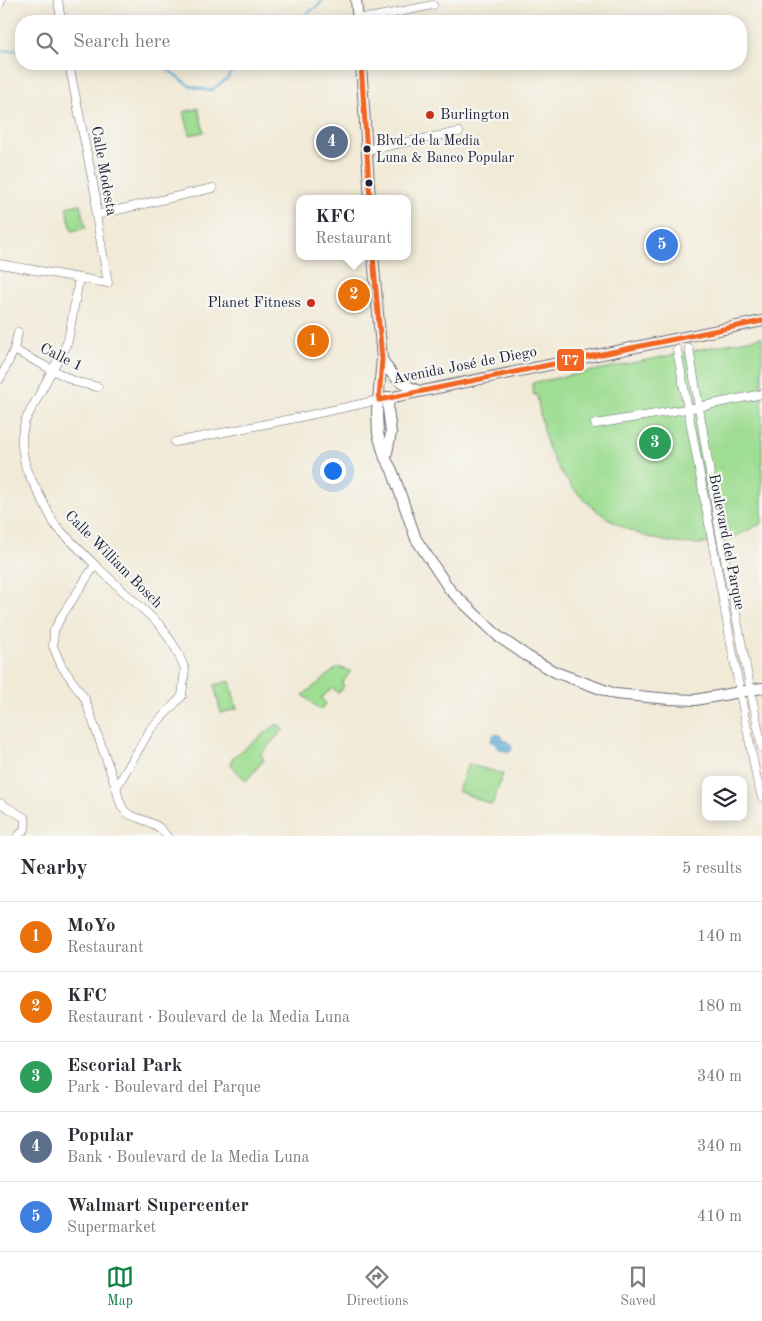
<!DOCTYPE html>
<meta charset="utf-8">
<style>
:root{--surface:#fff;--page:#f2f2f3;--text:#2b2b33;--muted:#7c7c81;--line:#e1e1e2;--accent:#0b8043}
body{margin:0;font-family:"Old Standard TT",serif;background:var(--page);color:var(--text)}
.controls{position:absolute;right:15px;bottom:15px;display:grid;overflow:hidden;border-radius:10px;box-shadow:0 2px 12px #0003}
.controls button{width:45px;height:45px;display:grid;place-items:center;padding:0;border:0;border-bottom:1px solid var(--line);background:var(--surface);color:var(--text);font:25px sans-serif}
.you{position:absolute;left:332px;top:470px;width:18px;height:18px;margin:-12px;border:4px solid #fff;border-radius:50%;background:#1a73e8;box-shadow:0 0 0 8px #1a73e833}
.badge{display:grid;place-items:center;width:32px;height:32px;border-radius:50%;background:var(--accent);color:#fff;font-size:16px;font-weight:700}
.pin{position:absolute;translate:-50% -50%;border:2px solid #fff;box-shadow:0 1px 5px #0006}
.popup{position:absolute;left:296px;top:195px;width:115px;height:65px;box-sizing:border-box;display:grid;place-content:center;border-radius:10px;background:var(--surface);filter:drop-shadow(0 1px 4px #0005);font-size:16px;white-space:nowrap;color:var(--muted)}
.popup b{font-size:19px;color:var(--text)}
.popup::after{content:'';position:absolute;left:50%;top:100%;margin-left:-10px;border:10px solid transparent;border-top-color:var(--surface)}
.list{margin:0;padding:0;list-style:none}
h2{display:flex;justify-content:space-between;align-items:center;height:65px;margin:0;padding:0 20px;font-size:21px}
h2 small{font-size:16px;font-weight:400;color:var(--muted)}
.list li{display:grid;grid-template-columns:32px 1fr auto;gap:15px;align-items:center;box-sizing:border-box;height:70px;padding:0 20px;border-top:1px solid var(--line)}
.list b{display:block;font-size:19px;white-space:nowrap}
.list p{margin:0;font-size:16px;white-space:nowrap;color:var(--muted)}
.list em{font-size:16px;font-style:normal;color:var(--muted)}
.icon{flex:none;width:28px;height:28px;fill:none;stroke:currentColor;stroke-width:2;stroke-linecap:round;stroke-linejoin:round}
.map{position:relative;flex:none;width:762px;height:836px;overflow:hidden}
.search{position:absolute;background:var(--surface);box-shadow:0 2px 12px #0003;left:15px;right:15px;top:15px;height:55px;display:flex;align-items:center;gap:12px;box-sizing:border-box;padding:0 18px;border-radius:20px;color:var(--muted);font-size:19px}
.sheet{height:415px;background:var(--surface)}
nav{display:flex;justify-content:space-around;align-items:center;box-sizing:border-box;height:70px;border-top:1px solid var(--line);background:var(--surface);font-size:14px;color:var(--muted)}
nav a{display:grid;justify-items:center;gap:2px}
nav .on{color:var(--accent)}
.map>svg:first-child{display:block}
.park{fill:#9edd92;stroke:#608066}
.water{fill:url(#water-rules);stroke:#406a8a}
.lines{fill:none;stroke-linecap:round;stroke-linejoin:round}
.stream{stroke:#5eb2da;stroke-width:2}
.street-casing{stroke:#6a6872;stroke-width:9}
.secondary-casing{stroke:#6a6872;stroke-width:12}
.street{stroke:#fff;stroke-width:8}
.secondary{stroke:#fff;stroke-width:10}
.bus-1-casing{stroke:#f6f6f2;stroke-width:9}
.bus-1{stroke:#f26522;stroke-width:5}
.poi-dot{fill:#c8321e;stroke:#f6f6f2;stroke-width:2}
.bus-dot{fill:#22223b;stroke:#f6f6f2;stroke-width:2}
.labels{text-anchor:middle;dominant-baseline:central;stroke-width:4.5;stroke-linejoin:round;paint-order:stroke}
.bus-label{font-size:14px;fill:#22223b;stroke:#f6f6f2;text-anchor:start}
.poi-label{font-size:15px;fill:#22223b;stroke:#f6f6f2;text-anchor:start}
.street-label{font-size:15px;fill:#22223b;stroke:#f6f6f2}
.line-badge{stroke:#f6f6f2;stroke-width:2}
.badge-label{font-size:14px;text-anchor:middle;font-weight:bold;fill:#fff}
</style>
<div class="map">
<svg width="762" height="836" viewBox="0 0 762 836">
<defs>
<pattern id="water-rules" width="6" height="5" patternUnits="userSpaceOnUse" patternTransform="scale(1.25)"><rect width="6" height="5" fill="#5eb2da"/><path d="M0 2.5h6" fill="none" stroke="#4d90b2"/></pattern>
</defs>
<rect width="100%" height="100%" fill="#f6f6f2"/>
<filter id="ink" filterUnits="userSpaceOnUse"><feTurbulence type="fractalNoise" baseFrequency=".02" numOctaves="2"/><feDisplacementMap in="SourceGraphic" scale="10" xChannelSelector="R" yChannelSelector="G"/><feConvolveMatrix kernelMatrix="1 2 1 2 8 2 1 2 1" color-interpolation-filters="sRGB"/></filter>
<filter id="wash" filterUnits="userSpaceOnUse"><feTurbulence type="fractalNoise" baseFrequency=".0096" numOctaves="4" result="noise"/><feDisplacementMap in="SourceGraphic" scale="20" xChannelSelector="R" yChannelSelector="G"/><feGaussianBlur stdDeviation="1.12" result="paint"/><feColorMatrix in="noise" values="0 0 0 0 0 0 0 0 0 0 0 0 0 0 0 0 0 1.4 0 .05"/><feComposite in="paint" operator="in"/></filter>
<g filter="url(#wash)">
<rect width="100%" height="100%" fill="#f1ead7"/>
<path class="park" d="M198,108L204,132L190,135L184,112Z
M80,204L86,228L72,231L66,207Z
M762,337V523C746,532 727,541 708,543C645,550 578,513 551,454C543,435 540,415 537,395H534L532,383Z
M338,667L351,671L342,683L344,686L338,693L332,688L321,698L326,703L320,710L303,695Z
M230,681L237,709L221,713L214,685Z
M277,724L284,729L261,754L264,760L246,781L231,765L232,758Z
M468,764L503,774L492,805L458,791Z"/>
<path class="water" d="M496,734L501,735L504,741H507L511,745L512,750L509,752L499,749L491,741L493,735Z"/>
<g class="lines">
<path class="stream" d="M298,21L321,3L322,0
M0,51L21,50
M160,64L190,86L210,91L227,79L236,64"/>
</g>
</g>
<g filter="url(#ink)">
<g class="lines">
<defs>
<path id="street" d="M58,0L61,21
M0,4L1,0
M358,18L374,17L433,5
M366,150L459,132
M96,215L213,188
M0,264L108,283L96,215V198L69,64
M79,279L68,341L25,421L22,436V447L26,469L55,525L95,565L161,626L176,649L185,669L182,696L150,730L116,788
M689,348L720,533L762,748
M14,350L76,382L98,387
M677,350L742,703L757,780L762,797
M0,379L14,350L18,332
M595,424L698,407L762,394
M175,442L296,418L379,400
M95,565L61,617L54,631L53,646L61,665L85,699L117,790C122,821 133,813 155,825C160,827 163,832 167,836
M0,803L25,818V829L18,836"/>
<path id="secondary" d="M356,0L358,21
M361,64L370,199
M373,256L382,359L377,412L378,434L385,458L392,470L416,539L450,590L499,637L527,656L555,672L615,694L670,699L695,700L762,688
M382,359C390,375 402,385 419,391
M379,400L762,321
M386,457L391,433L388,409L389,397"/>
</defs>
<use href="#street" class="street-casing"/>
<use href="#secondary" class="secondary-casing"/>
<use href="#street" class="street"/>
<use href="#secondary" class="secondary"/>
<defs>
<path id="bus-1" d="M361,64L370,199
M373,256L382,359L379,400
M379,400L762,321"/>
</defs>
<use href="#bus-1" class="bus-1-casing"/>
<use href="#bus-1" class="bus-1"/>
</g>
</g>
<g class="poi-dot">
<circle cx="430" cy="115" r="5"/>
<circle cx="311" cy="303" r="5"/>
</g>
<g class="bus-dot">
<circle cx="367" cy="149" r="4.5"/>
<circle cx="369" cy="183" r="4.5"/>
</g>
<g class="labels">
<g class="bus-label">
<text x="376" y="141">Blvd. de la Media<tspan x="376" dy="17">Luna &amp; Banco Popular</tspan></text>
</g>
<g class="poi-label">
<text x="440" y="115">Burlington</text>
<text x="301" y="303" text-anchor="end">Planet Fitness</text>
</g>
<g class="street-label">
<text transform="translate(103 171) rotate(80)">Calle Modesta</text>
<text transform="translate(61 358) rotate(26)">Calle 1</text>
<text transform="translate(465 366) rotate(-11)">Avenida José de Diego</text>
<text transform="translate(726 542) rotate(79)">Boulevard del Parque</text>
<text transform="translate(113 560) rotate(45)">Calle William Bosch</text>
</g>
</g>
<rect class="line-badge" x="556" y="348" width="29" height="24" rx="5" fill="#f26522"/>
<g class="badge-label">
<text x="570" y="365">T7</text>
</g>
</svg>
<div class="controls">
<button><svg class="icon" aria-label="layers" viewBox="0 0 24 24"><path d="M12 4l9 5-9 5-9-5zM3 14l9 5 9-5"/></svg></button>
</div>
<div class="you"></div>
<div class="pin badge" style="left:313px;top:341px;background:#e8710a">1</div>
<div class="pin badge" style="left:354px;top:295px;background:#e8710a">2</div>
<div class="popup"><b>KFC</b>Restaurant</div>
<div class="pin badge" style="left:655px;top:443px;background:#2e9e5b">3</div>
<div class="pin badge" style="left:332px;top:142px;background:#5c6f8a">4</div>
<div class="pin badge" style="left:662px;top:245px;background:#3f7fe0">5</div>
<div class="search"><svg class="icon" aria-label="search" viewBox="0 0 24 24"><circle cx="10" cy="10" r="6"/><path d="M15 15l6 6"/></svg>Search here</div>
</div>
<section class="sheet">
<h2>Nearby<small>5 results</small></h2>
<ul class="list">
<li><span class="badge" style="background:#e8710a">1</span><div><b>MoYo</b><p>Restaurant</p></div><em>140 m</em></li>
<li><span class="badge" style="background:#e8710a">2</span><div><b>KFC</b><p>Restaurant · Boulevard de la Media Luna</p></div><em>180 m</em></li>
<li><span class="badge" style="background:#2e9e5b">3</span><div><b>Escorial Park</b><p>Park · Boulevard del Parque</p></div><em>340 m</em></li>
<li><span class="badge" style="background:#5c6f8a">4</span><div><b>Popular</b><p>Bank · Boulevard de la Media Luna</p></div><em>340 m</em></li>
<li><span class="badge" style="background:#3f7fe0">5</span><div><b>Walmart Supercenter</b><p>Supermarket</p></div><em>410 m</em></li>
</ul>
</section>
<nav>
<a class="on"><svg class="icon" aria-label="map" viewBox="0 0 24 24"><path d="M3 6l6-2 6 2 6-2v14l-6 2-6-2-6 2zM9 4v14M15 6v14"/></svg>Map</a>
<a><svg class="icon" aria-label="directions" viewBox="0 0 24 24"><path d="M12 3l9 9-9 9-9-9zM9 14v-3h6M13 9l2 2-2 2"/></svg>Directions</a>
<a><svg class="icon" aria-label="saved" viewBox="0 0 24 24"><path d="M7 4h10v16l-5-4-5 4z"/></svg>Saved</a>
</nav>
